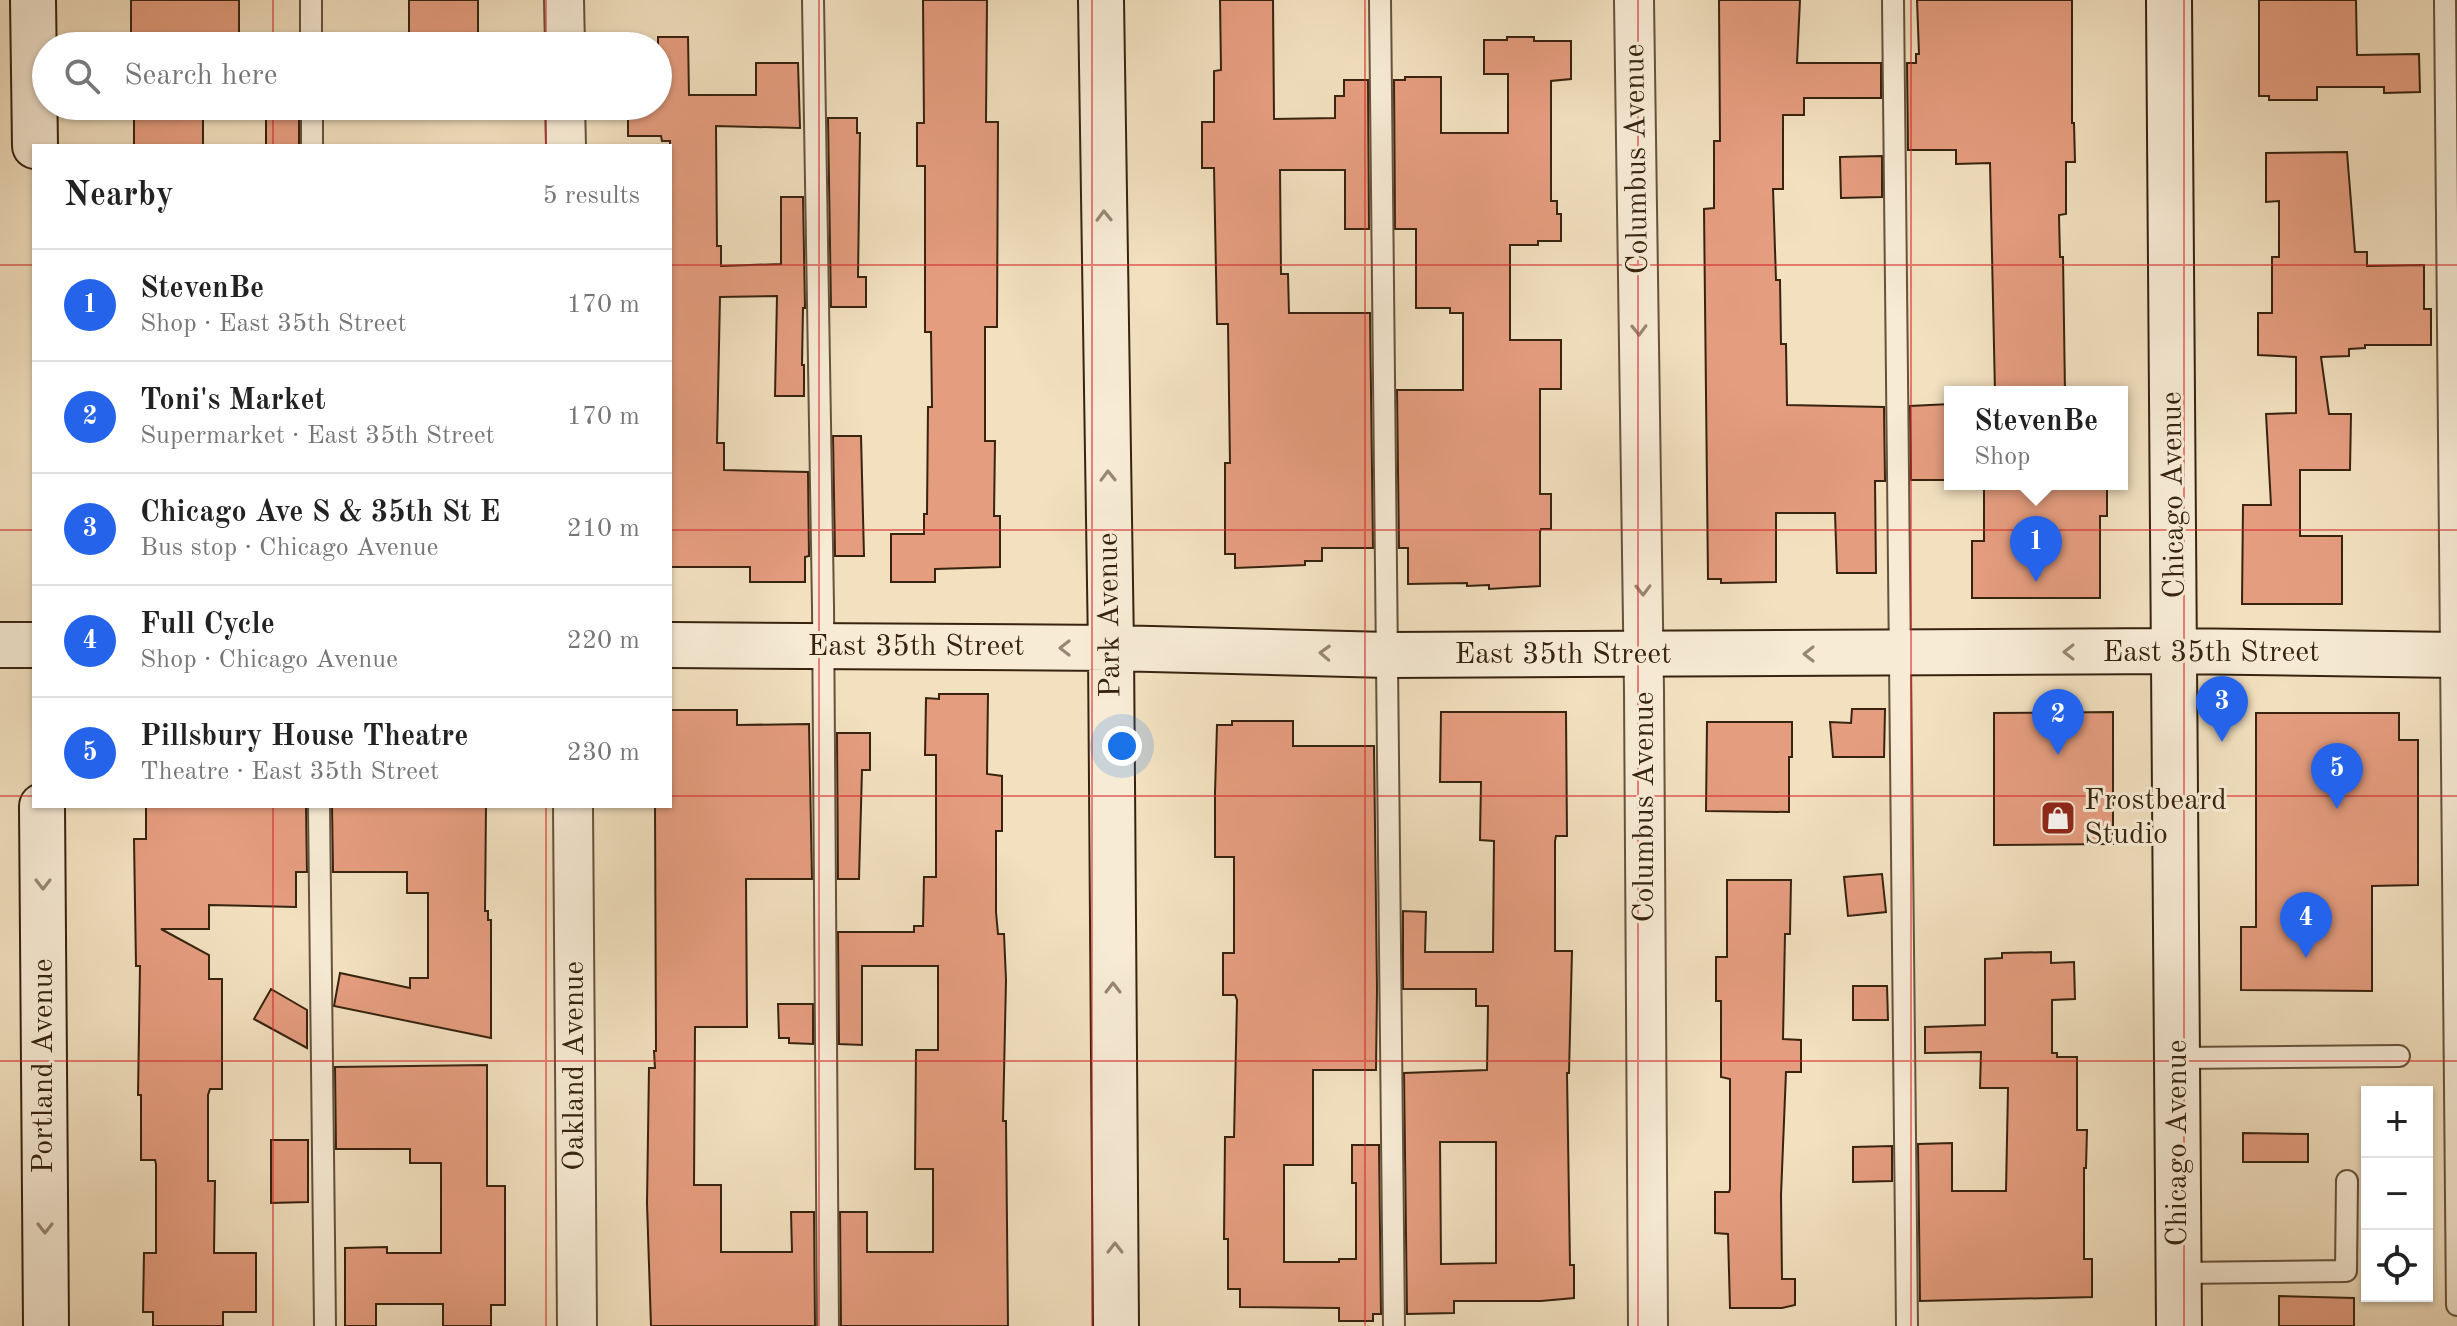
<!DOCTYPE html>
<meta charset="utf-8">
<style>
:root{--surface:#fff;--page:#f6f6f6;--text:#222;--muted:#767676;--line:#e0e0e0;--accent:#2563eb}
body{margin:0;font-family:"Old Standard TT",serif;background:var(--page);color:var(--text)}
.controls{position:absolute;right:24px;bottom:24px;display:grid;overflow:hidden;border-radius:0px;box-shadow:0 2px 6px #0004}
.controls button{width:72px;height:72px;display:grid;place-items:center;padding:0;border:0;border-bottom:2px solid var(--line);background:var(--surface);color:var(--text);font:40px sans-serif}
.you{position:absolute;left:1122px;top:746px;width:28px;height:28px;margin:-20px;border:6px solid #fff;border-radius:50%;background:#1a73e8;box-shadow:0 0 0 12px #1a73e833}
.badge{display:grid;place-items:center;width:52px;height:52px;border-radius:50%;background:var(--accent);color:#fff;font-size:26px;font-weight:700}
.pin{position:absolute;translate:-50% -66px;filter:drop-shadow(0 2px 4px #0008)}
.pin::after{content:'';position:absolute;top:42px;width:28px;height:24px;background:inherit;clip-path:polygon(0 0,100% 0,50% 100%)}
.popup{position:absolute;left:1944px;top:386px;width:184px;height:104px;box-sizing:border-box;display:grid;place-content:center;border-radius:0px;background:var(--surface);filter:drop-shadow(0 2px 6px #0005);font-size:26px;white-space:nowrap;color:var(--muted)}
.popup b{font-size:30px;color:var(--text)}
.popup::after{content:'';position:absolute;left:50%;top:100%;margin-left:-16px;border:16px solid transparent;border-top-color:var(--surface)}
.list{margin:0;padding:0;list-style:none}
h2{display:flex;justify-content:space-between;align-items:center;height:104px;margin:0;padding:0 32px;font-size:34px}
h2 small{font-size:26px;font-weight:400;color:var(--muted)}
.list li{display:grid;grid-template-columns:52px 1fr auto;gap:24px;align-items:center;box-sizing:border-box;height:112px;padding:0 32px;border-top:2px solid var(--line)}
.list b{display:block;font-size:30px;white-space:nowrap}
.list p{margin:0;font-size:26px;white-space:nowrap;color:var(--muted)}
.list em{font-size:26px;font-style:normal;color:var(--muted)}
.icon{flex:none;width:44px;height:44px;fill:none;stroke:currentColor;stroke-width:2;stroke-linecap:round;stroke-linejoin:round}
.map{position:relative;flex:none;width:2457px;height:1326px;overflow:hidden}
.search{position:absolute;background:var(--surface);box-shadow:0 2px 6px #0004;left:32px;top:32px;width:640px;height:88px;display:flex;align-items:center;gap:20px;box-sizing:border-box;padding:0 28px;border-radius:44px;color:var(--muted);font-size:30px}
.panel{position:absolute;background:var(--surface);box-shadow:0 2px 6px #0004;left:32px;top:144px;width:640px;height:664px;border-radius:0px}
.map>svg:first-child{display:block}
.building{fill:#e59d7f;stroke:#37230f;stroke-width:2;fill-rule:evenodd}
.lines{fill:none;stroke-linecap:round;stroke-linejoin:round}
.lane-casing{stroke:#66523b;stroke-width:24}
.street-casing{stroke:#66523b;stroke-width:42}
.secondary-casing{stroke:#37230f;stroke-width:48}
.lane{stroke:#f7ebd5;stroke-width:20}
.street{stroke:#f7ebd5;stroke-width:38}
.secondary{stroke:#f7ebd5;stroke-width:44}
.oneway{stroke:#978772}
.grid{fill:none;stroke:#d62828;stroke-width:2;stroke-opacity:0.55}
.labels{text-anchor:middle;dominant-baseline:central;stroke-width:6;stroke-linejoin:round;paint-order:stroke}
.street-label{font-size:30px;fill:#37230f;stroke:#f7ebd5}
.poi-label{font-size:30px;fill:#37230f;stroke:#f7ebd5;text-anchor:start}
</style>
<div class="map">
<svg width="2457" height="1326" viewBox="0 0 2457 1326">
<rect width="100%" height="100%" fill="#f2e0bf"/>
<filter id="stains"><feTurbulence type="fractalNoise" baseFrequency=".0025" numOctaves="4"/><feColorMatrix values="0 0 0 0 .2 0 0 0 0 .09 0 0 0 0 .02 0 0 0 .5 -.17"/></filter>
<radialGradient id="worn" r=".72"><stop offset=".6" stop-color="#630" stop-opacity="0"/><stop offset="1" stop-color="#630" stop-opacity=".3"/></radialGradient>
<path class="building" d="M131,0H239V46H131Z
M409,0H478V46H409Z
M923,0H987L986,122H998L997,327H985V441H995L994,516H1000V567L935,569V582H891V534H924V514H927L928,407H932L931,332H925V166H917V123H924Z
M1220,0H1273L1274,119L1335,118V96H1344V80H1368L1369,229H1345V170H1280L1281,274H1288L1289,313H1370L1373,548H1322V561H1305V565L1235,568V554H1225V463H1230L1228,324H1217L1214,168H1202V122H1214V71L1221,70Z
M1719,0H1800L1797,63H1881V98H1804V115H1783V189H1773L1776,280H1780L1781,344H1786L1787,405L1884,407L1885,481H1875L1876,573H1837L1835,513H1776V582L1721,583V579H1708L1704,209L1714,208V141H1720Z
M1917,0H2072V123H2074L2075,162H2066V214L2059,215L2060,257H2063L2065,392H1995L1990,163L1956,164V150H1908L1907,63H1916V54H1919Z
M2259,0H2356L2357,55L2419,54L2420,92L2384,93V87H2317V100H2269V96H2259Z
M658,37H688L689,95H756V63H798L800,128L716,126L717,246H721V266L781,264V197H803L805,308H803L802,365H804V396H775L777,296L720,297L717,443H724V470L808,472L809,556L805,557V582H750V567H670V141H662L661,136H628V106H658Z
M1507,37H1534V41H1571V79L1551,81V201H1557V214H1561V241H1538V245H1510V340H1561V389H1540V494H1551V529H1541L1540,532V586L1489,589V585L1467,586V583L1408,584V548H1399L1397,390H1463V313H1450V308H1416V229H1395L1394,80H1405V77H1441V133H1508V74H1484V40H1507Z
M299,112V146H266V113Z
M146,116H203V146H134V119H146Z
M828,118H857V133H860L858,277H866V307H831Z
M2347,152L2355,252H2367V266L2424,265V309H2431V345H2365V348L2349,349V356L2321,357L2329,414H2351L2350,470H2300V536H2342V604H2242L2243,505H2271L2266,414L2296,413V357L2258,355V313H2272V257H2279V201L2266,202V153Z
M1882,156V197L1841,198L1840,157Z
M1950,404V480H1911L1910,406Z
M833,436H861L864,556H835Z
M1984,484H2107V516H2100V598H1972V541H1984Z
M939,694H988L987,774L1002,776V831H996V912L998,934H1004L1006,980L1003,1121H1006L1008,1326H841L840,1212H867V1252H933V1169H915L916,1050H938V966H862V1045L839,1044L838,932H914V926H923L924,877H936V755H925L926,698L939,699Z
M1852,709H1885L1884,757H1833L1830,722L1851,723Z
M670,710H737V725L809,724L812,879H746L747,1027H695L694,1185H721V1252H792L791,1212H814L815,1326H651L647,1203L649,1068H655L654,1051H656L655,806H670Z
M1441,712H1566L1567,836H1556L1555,841V951H1572L1569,1073H1567L1570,1265H1574V1298L1541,1301H1454V1313L1407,1314L1404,1073L1487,1070L1488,1006H1476V989H1403V911L1426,912L1425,952H1493L1494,841L1480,840L1481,782H1440ZM1440,1142H1496V1263L1441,1264Z
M2113,712V844L1994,845V713Z
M2256,713H2399V740H2418V885L2372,886V991L2241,990V927H2256Z
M1232,721H1293V746H1374L1377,989L1376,1070H1313V1165H1284V1262H1339V1259H1356V1183H1352V1145H1379L1381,1314H1373V1321H1339V1308L1240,1307V1289H1228V1239H1224L1225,1137H1234L1237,1000L1235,995H1223V953H1234V857H1215V793L1217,725H1232Z
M1707,722H1792V757H1789V812L1706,811Z
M837,733H870V770H862L859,879H838Z
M146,806H306L307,872H296V907L209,905V929H161L209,955V979H222V1089H210L208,1095V1181H215L214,1253H256V1312H223V1326H153V1312H143L144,1253H156V1164L155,1160H141V1095H138L140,966H136L134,839H146Z
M332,806H486L485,911H488V920H491V1038L334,1006L340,973L410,988V978H428V893H407V872H333Z
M1882,874L1886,912L1848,916L1844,877Z
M1727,880H1791L1790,934H1785L1783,1039L1801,1040V1072H1786L1781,1195L1782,1279H1795V1305L1782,1308H1730L1728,1234L1715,1233V1192H1729L1730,1189V1079L1721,1077V1001H1716V957H1727Z
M2051,952V963L2074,962L2075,999L2052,1000V1053H2057V1057H2077V1130H2087L2086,1168H2084V1259H2092V1297L1920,1301L1918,1144L1952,1143V1191H2006L2008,1088H1980L1981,1052L1925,1053V1027L1985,1025V959L2002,958V953Z
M1853,986H1887L1888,1020H1853Z
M271,989L307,1010V1048L254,1019Z
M778,1004H813V1044L789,1043V1038H779Z
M487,1065V1186H505V1305H491V1326H443V1304H376V1326H345V1248L387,1247V1253H441V1163H410V1149H336L335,1067Z
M2243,1133L2308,1134V1162H2243Z
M271,1140H308V1202L271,1203Z
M1892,1146V1181L1853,1182V1147Z
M2279,1296L2354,1298V1326H2279Z"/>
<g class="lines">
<defs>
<path id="lane" d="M311,0V46
M813,0L823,606L828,1326
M1380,0L1394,1326
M1893,0L1907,1326
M2445,0L2457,1305
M312,106V146
M319,806L325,1326
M2178,1058L2399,1056
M2179,1273L2346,1271L2347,1181"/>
<path id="street" d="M564,0L565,46
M1634,0L1644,691L1648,1326
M565,106L566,146
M573,806L577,1326"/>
<path id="secondary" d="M33,0L35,146
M1101,0L1111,648L1116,1326
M2169,0L2179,1326
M0,645H34
M670,645L1111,648L1388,655L2175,651L2457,655
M42,806L46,1326"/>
</defs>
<use href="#lane" class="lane-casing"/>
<use href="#street" class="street-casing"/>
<use href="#secondary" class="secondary-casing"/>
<use href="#lane" class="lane"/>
<use href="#street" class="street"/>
<use href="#secondary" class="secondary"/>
</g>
<defs><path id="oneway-chevron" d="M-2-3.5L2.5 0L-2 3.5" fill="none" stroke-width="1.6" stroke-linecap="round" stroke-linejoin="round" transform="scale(2)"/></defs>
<g class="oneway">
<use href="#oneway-chevron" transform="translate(1104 216) rotate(-91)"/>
<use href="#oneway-chevron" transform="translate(1639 330) rotate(89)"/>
<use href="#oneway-chevron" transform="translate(1108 476) rotate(-91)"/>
<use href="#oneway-chevron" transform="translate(1643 590) rotate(89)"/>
<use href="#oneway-chevron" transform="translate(1065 648) rotate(180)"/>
<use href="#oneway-chevron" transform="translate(2069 652) rotate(180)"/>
<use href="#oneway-chevron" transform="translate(1325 653) rotate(-178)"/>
<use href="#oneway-chevron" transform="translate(1809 654) rotate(180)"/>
<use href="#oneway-chevron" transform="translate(43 884) rotate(90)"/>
<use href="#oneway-chevron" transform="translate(1113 988) rotate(-90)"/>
<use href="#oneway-chevron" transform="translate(45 1228) rotate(90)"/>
<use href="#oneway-chevron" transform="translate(1115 1248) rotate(-90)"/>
</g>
<path class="grid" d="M273,0V46M546,0V46M819,0V1326M1092,0V1326M1365,0V1326M1638,0V1326M1911,0V1326M2184,0V1326M273,106V146M546,106V146M0,265H34M670,265H2457M0,530H34M670,530H2457M0,796H34M670,796H2457M273,806V1326M546,806V1326M0,1061H2457"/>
<defs>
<symbol id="shop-square" viewBox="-11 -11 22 22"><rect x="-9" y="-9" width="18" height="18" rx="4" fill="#8f2418" stroke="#f7ebd5"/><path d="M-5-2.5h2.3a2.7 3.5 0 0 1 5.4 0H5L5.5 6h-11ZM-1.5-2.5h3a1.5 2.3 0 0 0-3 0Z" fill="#fff"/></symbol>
</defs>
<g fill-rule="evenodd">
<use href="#shop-square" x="2038" y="798" width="40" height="40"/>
</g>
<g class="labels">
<g class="street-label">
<text transform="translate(1637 159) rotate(-91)">Columbus Avenue</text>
<text transform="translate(2174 495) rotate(-91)">Chicago Avenue</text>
<text transform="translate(1110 615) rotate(-91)">Park Avenue</text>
<text x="916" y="647">East 35th Street</text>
<text x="2211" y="653">East 35th Street</text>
<text x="1563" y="655">East 35th Street</text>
<text transform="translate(1645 807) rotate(-90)">Columbus Avenue</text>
<text transform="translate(44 1066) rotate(-90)">Portland Avenue</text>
<text transform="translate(575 1066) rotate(-90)">Oakland Avenue</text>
<text transform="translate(2178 1143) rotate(-90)">Chicago Avenue</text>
</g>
<g class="poi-label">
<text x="2084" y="801">Frostbeard<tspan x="2084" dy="34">Studio</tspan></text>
</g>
</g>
<rect width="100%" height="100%" filter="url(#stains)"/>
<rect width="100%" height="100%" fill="url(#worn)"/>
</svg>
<div class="controls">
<button>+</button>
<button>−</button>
<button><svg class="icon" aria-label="locate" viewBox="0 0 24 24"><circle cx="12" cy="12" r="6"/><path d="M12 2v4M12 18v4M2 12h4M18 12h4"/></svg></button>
</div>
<div class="you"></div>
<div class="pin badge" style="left:2036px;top:582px">1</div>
<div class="popup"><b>StevenBe</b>Shop</div>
<div class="pin badge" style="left:2058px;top:755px">2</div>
<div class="pin badge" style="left:2222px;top:742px">3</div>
<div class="pin badge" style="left:2306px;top:958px">4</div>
<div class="pin badge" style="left:2337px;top:809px">5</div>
<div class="search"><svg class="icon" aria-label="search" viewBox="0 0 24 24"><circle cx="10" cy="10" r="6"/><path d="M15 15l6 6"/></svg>Search here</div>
<section class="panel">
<h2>Nearby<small>5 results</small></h2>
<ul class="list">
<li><span class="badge">1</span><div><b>StevenBe</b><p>Shop · East 35th Street</p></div><em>170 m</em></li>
<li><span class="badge">2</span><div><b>Toni's Market</b><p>Supermarket · East 35th Street</p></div><em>170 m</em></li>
<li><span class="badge">3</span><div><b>Chicago Ave S &amp; 35th St E</b><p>Bus stop · Chicago Avenue</p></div><em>210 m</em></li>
<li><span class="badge">4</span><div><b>Full Cycle</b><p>Shop · Chicago Avenue</p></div><em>220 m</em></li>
<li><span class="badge">5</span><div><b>Pillsbury House Theatre</b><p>Theatre · East 35th Street</p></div><em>230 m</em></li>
</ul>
</section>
</div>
